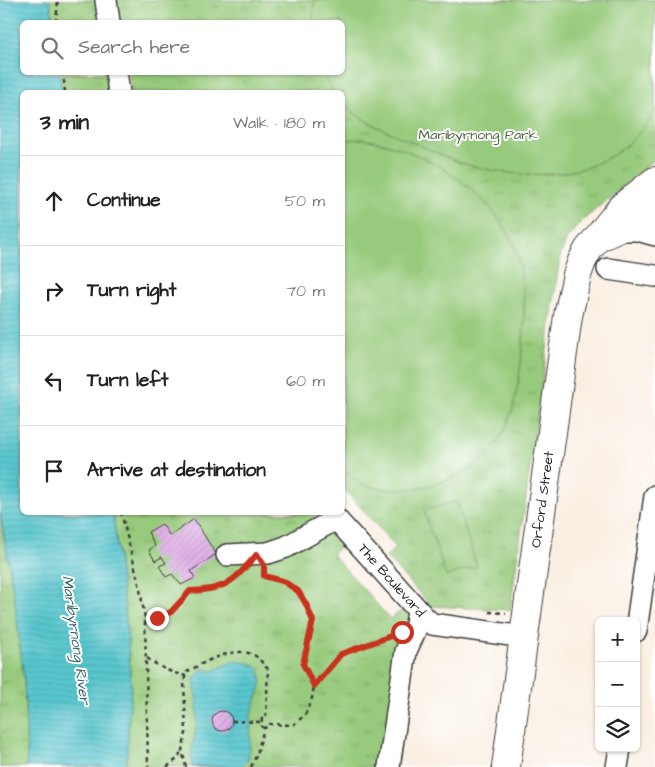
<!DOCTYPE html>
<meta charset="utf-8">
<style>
:root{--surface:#fff;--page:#f6f6f6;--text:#222;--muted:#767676;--line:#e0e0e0}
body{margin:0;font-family:"Architects Daughter",sans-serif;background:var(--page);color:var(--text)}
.controls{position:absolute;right:15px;bottom:15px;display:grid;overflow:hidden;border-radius:8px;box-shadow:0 1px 4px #0004}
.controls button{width:45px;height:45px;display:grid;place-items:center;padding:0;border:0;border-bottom:1px solid var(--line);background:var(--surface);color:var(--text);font:25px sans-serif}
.stop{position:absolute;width:15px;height:15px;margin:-11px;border:4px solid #c8321e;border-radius:50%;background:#fff}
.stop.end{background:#c8321e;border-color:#fff;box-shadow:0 1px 5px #0008}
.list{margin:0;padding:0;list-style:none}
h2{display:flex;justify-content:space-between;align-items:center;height:65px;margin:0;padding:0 20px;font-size:21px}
h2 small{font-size:16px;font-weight:400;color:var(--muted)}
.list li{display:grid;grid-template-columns:32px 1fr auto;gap:15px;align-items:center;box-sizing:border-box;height:90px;padding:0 20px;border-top:1px solid var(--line)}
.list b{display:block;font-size:19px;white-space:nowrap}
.list em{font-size:16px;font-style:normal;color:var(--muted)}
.icon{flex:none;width:28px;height:28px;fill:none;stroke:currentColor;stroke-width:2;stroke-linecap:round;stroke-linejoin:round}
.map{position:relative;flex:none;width:655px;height:767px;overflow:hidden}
.search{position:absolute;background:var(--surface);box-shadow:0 1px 4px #0004;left:20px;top:20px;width:325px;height:55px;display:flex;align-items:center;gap:12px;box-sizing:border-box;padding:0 18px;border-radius:8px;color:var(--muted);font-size:19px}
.panel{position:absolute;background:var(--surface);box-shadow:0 1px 4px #0004;left:20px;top:90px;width:325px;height:425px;border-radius:8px}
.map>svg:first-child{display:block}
.grass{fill:url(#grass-tufts);stroke:#5a734c}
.pitch{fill:#97ca7b;stroke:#5a734c}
.water{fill:url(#water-rules);stroke:#3a7175}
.building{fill:url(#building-hatch)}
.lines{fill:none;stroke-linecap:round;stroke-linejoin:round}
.minor-casing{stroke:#3d3c3a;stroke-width:24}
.major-casing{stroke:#3d3c3a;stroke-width:30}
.path{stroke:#3d3c3a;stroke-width:2.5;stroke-dasharray:4 4;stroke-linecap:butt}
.minor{stroke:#fff;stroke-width:21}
.major{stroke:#fff;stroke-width:28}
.route{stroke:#c8321e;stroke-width:6}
.labels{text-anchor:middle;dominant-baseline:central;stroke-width:4;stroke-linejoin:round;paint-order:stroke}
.park-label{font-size:14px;fill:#4d6242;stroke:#fff}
.street-label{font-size:14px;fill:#1c1c1c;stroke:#fff}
.water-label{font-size:15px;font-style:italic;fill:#346063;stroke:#fff}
</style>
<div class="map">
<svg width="655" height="767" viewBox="0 0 655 767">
<defs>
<pattern id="grass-tufts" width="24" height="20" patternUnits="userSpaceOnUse" patternTransform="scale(1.25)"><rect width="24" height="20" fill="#97ca7b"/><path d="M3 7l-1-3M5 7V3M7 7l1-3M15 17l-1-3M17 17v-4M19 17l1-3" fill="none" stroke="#82ad6a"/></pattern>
<pattern id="water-rules" width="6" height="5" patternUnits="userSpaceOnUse" patternTransform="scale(1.25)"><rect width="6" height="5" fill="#59c6ce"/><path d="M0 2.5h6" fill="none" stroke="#4daab0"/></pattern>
<pattern id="building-hatch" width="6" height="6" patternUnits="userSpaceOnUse" patternTransform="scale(1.25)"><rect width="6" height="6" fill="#deace5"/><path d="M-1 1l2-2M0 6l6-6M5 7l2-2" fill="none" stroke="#be93c4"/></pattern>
</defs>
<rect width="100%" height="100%" fill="#fff"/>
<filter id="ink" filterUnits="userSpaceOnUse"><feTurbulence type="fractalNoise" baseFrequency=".02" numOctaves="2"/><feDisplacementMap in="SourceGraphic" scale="10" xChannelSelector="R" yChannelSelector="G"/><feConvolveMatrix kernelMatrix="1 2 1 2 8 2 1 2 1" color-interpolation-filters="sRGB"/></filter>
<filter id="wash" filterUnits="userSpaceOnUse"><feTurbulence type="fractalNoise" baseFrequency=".0096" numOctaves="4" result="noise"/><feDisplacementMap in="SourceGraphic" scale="20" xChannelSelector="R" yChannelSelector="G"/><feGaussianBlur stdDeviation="1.12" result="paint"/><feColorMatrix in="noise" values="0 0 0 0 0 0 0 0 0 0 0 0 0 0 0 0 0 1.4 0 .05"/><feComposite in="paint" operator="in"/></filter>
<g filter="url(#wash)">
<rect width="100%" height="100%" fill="#faefe2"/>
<path class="grass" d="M50,0H95L98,22H53Z
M116,0H655V159L582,221L567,238L560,256L510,610L431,606L386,557L396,547L343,488L342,92H131L129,73L342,72V22H120Z
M59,73H106L109,92H62Z
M0,513L14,596L24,679L27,755L26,767H0Z
M113,513H312L342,545L332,554L390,619L402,610L412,618L392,767H126L131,686L127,630Z"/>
<path class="pitch" d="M314,0H655V111C616,179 541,183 472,166C451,161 432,150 412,142C389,132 361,122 343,103L342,92H333L323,73L342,72V22H313Z
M363,139C425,148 503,196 519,261C526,290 525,323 522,352C519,379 516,408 503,433C481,476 417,498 372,487C361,485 351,477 343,470V140Z
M456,501L477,566L446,576L424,511Z"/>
<path class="water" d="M0,0H50L53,22H22V72L59,73L62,92H22V512L113,513L127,630L131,686L126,767H26L27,755L24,679L14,596L0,513Z
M234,661L250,663L259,669L262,682L251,715L250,747L248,760L241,767H192C189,749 197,734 197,717C198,704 195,691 194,678L203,669L213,671Z"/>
<g id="blocks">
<path class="building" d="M194,519L216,554L191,571L195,578L181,585L172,574L166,577L159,566L166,563L162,557L155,561L149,550L155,546L148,532L162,524L170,536Z
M212 721a10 10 0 1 1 20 0a10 10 0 1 1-20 0Z"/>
</g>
</g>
<g filter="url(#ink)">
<use href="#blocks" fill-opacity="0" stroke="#3d3c3a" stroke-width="1"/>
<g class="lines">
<defs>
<g id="minor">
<path d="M106,0L109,22"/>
<path d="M116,72L119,92"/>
<path d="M614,230H637L655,235"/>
<path d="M608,269L655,276"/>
<path id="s1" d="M330,512L425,618L432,624L524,637"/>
<path d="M227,555L268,553L286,547L336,519"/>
<path d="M636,631L655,496"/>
<path d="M389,767L406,651L415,631L418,611"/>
<path d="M617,767L620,748"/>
</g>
<g id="major">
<path d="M604,235L655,211"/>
<path id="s2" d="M506,767L568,316L577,275L582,261L588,250L622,207L655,181"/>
</g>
</defs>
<use href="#minor" class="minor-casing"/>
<use href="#major" class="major-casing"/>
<path class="path" d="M56,22L58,0
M63,72L65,92
M121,512L139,584L145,618L148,767
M264,570V576L283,581L298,591L306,604L313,621L303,664L314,686
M489,612L506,613
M145,618C169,618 176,607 190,591C210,590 227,588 241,573
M147,658C159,667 171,673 186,676
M232,721L260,722
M167,767L177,759L181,752
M186,767L182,750L186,733L184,681L187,672C204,662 238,643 257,657C261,660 264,666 268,669L266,718L262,719L261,726L264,728
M251,767L257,754L264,728L268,727L270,724L293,725L305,715L312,698L314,686L341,654L394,634"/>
<use href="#minor" class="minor"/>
<use href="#major" class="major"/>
</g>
</g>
<g class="lines" filter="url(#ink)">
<path class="route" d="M157,618L171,612L190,591C227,590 234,581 257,554L264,565V576L283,581L298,591L306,604L313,621L303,664L314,686L341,654L402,632"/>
</g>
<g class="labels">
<g class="park-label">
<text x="478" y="135">Maribyrnong Park</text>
</g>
<g class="street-label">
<text stroke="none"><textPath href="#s2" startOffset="270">Orford Street</textPath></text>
<text stroke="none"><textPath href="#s1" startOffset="92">The Boulevard</textPath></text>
</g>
<g class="water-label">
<text transform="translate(76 640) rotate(82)">Maribyrnong River</text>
</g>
</g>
</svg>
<div class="controls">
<button>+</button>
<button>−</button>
<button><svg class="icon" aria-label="layers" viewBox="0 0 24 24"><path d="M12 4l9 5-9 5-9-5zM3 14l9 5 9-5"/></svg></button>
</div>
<div class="stop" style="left:402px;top:632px"></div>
<div class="stop end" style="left:157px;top:618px"></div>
<div class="search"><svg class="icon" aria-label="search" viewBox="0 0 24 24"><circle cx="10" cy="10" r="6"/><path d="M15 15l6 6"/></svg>Search here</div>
<section class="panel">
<h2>3 min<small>Walk · 180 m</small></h2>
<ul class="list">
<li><svg class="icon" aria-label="ahead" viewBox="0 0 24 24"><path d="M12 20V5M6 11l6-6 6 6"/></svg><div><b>Continue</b></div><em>50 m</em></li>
<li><svg class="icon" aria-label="right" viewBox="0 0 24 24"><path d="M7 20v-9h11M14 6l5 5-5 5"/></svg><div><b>Turn right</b></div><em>70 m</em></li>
<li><svg class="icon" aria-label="left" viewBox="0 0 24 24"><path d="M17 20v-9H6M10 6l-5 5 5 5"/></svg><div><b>Turn left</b></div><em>60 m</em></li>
<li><svg class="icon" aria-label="arrive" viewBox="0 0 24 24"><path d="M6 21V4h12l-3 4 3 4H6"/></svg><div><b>Arrive at destination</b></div></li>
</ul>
</section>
</div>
